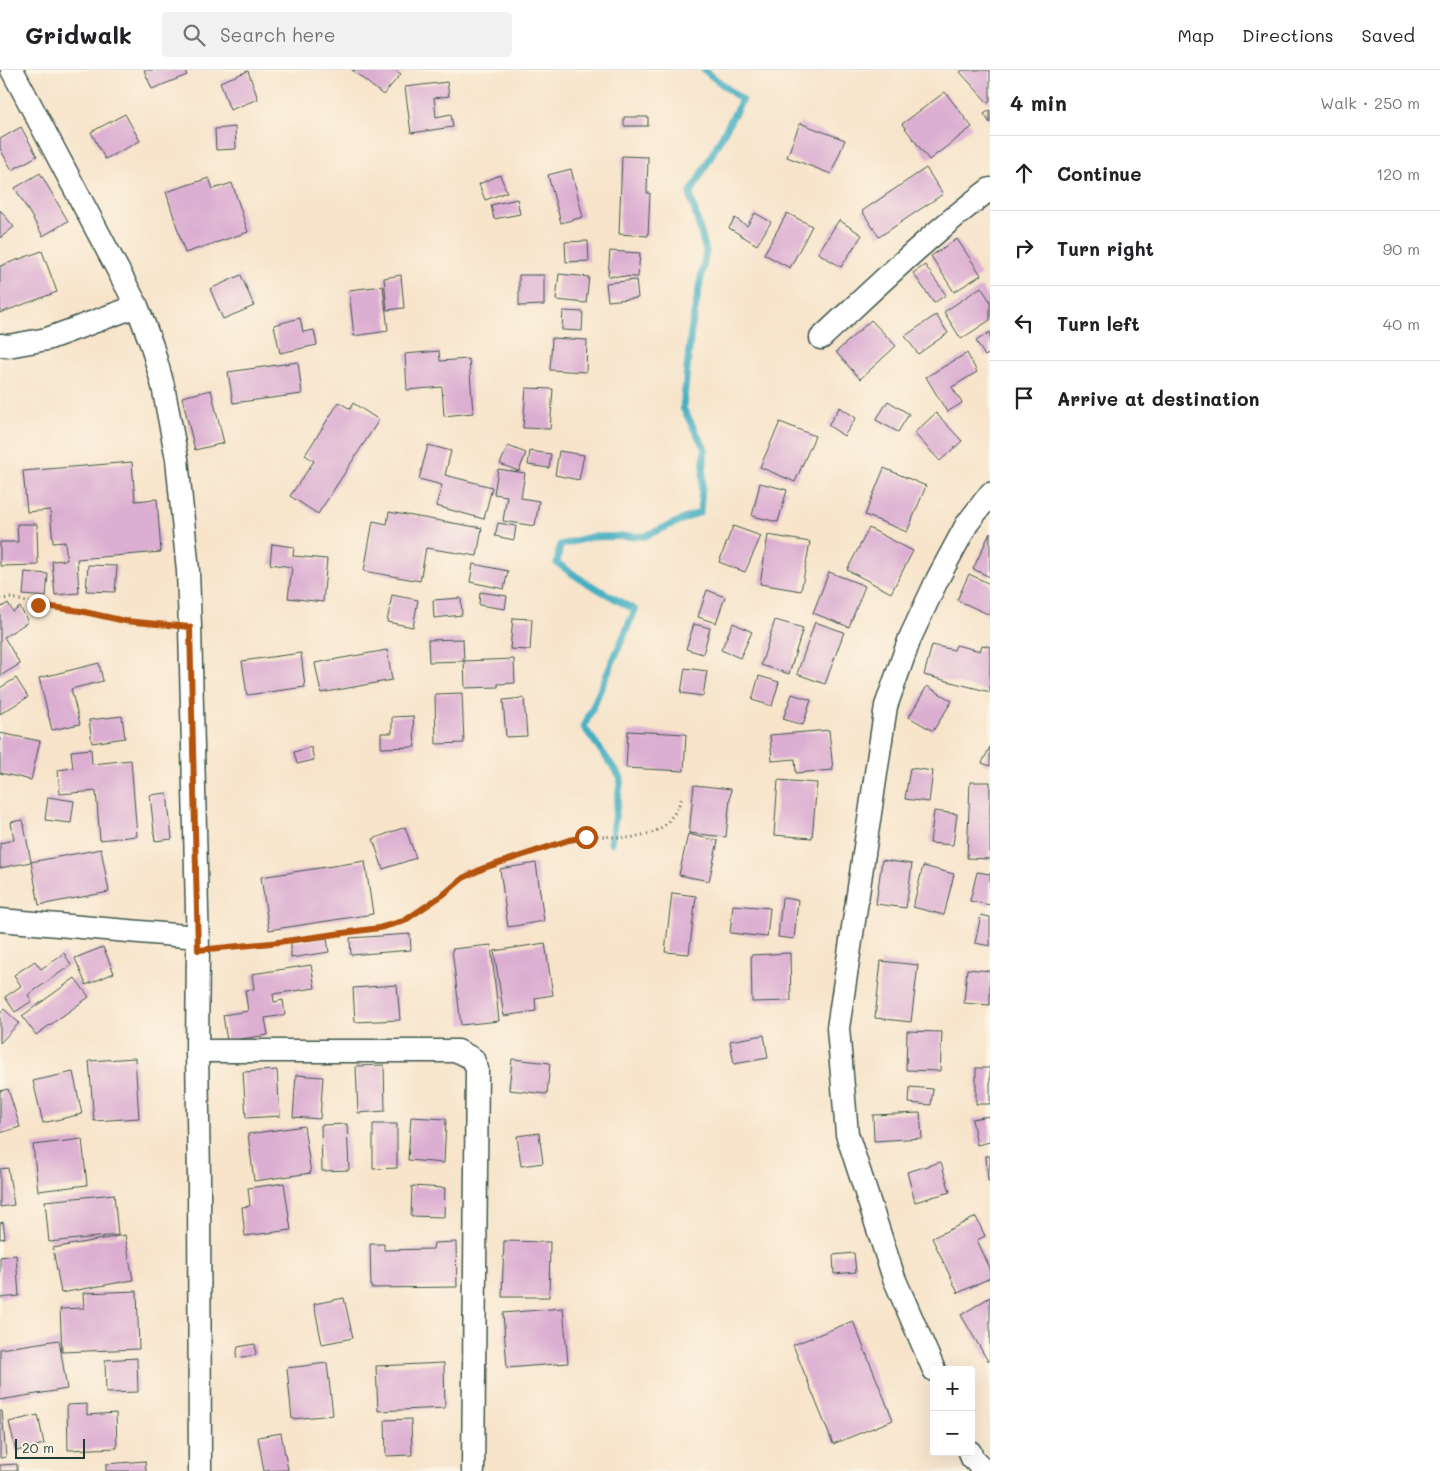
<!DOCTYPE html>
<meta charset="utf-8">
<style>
:root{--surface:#fff;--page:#f2f2f2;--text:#202124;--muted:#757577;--line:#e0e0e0}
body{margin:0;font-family:Mali,sans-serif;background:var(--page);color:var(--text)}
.controls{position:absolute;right:15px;bottom:15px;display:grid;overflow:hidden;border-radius:5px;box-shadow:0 5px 20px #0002}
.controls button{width:45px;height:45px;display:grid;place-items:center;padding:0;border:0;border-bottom:1px solid var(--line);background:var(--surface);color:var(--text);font:25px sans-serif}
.scale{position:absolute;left:15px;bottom:12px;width:70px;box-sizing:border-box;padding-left:5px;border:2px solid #1f3d34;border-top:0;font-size:14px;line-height:18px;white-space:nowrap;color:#1f3d34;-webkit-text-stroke:4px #fcf5e5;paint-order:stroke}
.stop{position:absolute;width:15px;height:15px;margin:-11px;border:4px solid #b45309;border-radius:50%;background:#fff}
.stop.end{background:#b45309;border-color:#fff;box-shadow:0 1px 5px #0008}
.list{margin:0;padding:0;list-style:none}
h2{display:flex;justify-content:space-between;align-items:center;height:65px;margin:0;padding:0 20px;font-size:21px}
h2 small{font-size:16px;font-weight:400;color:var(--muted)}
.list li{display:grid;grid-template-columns:32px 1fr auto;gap:15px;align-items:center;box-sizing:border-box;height:75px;padding:0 20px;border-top:1px solid var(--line)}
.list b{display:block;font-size:19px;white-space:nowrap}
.list em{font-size:16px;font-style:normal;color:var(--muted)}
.icon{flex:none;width:28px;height:28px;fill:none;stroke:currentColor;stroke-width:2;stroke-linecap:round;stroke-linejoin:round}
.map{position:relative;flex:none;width:990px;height:1401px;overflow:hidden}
header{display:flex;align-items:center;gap:30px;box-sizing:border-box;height:70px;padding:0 25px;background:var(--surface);border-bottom:1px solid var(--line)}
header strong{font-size:24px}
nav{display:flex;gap:28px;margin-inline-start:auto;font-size:18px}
.search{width:350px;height:45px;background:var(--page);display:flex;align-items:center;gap:12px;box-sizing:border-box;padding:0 18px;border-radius:5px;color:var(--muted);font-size:19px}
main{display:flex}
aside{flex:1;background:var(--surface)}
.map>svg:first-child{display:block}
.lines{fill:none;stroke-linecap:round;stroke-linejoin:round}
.stream{stroke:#44afc2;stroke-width:7}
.building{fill:#dcafd2}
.minor-casing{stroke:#3f564b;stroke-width:25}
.path{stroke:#3f564b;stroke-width:3;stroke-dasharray:1 4;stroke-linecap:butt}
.minor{stroke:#fff;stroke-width:22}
.route{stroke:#b45309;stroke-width:6}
</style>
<header>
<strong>Gridwalk</strong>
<div class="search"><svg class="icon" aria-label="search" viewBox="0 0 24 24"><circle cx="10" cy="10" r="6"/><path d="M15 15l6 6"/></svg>Search here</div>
<nav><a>Map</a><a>Directions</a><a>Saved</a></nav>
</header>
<main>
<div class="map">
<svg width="990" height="1401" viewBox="0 0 990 1401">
<rect width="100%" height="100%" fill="#fcf5e5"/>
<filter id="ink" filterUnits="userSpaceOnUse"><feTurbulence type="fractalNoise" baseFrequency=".02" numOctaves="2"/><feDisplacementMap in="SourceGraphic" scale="10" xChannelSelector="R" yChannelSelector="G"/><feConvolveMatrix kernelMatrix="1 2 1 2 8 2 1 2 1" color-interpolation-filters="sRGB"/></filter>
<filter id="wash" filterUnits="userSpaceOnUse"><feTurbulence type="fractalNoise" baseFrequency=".0096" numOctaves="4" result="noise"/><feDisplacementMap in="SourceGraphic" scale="20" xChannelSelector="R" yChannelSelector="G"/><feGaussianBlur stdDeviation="1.12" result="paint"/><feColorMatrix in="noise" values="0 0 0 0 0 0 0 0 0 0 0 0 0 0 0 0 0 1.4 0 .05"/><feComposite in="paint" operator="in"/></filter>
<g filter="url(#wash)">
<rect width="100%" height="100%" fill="#f7e4cb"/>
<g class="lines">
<path class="stream" d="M611,773L621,708L584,657L635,540L582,510L557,493L560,475L591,467L645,466L700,442L705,379L683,338L691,261L706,181L690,124L742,30L704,0"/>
</g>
<g id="blocks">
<path class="building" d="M144,0H185L187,5L152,19Z
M352,0H395L401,4L383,25Z
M962,0H990V31L988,33L960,2Z
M248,1L258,29L230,40L220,12Z
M447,12L449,26L434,28L436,47L451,44L453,57L411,63L405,17Z
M945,22L972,57L929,90L902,54Z
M990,40V53L984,44Z
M125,44L140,71L105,89L91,62Z
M624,47H648V56H624Z
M800,53L845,70L831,104L787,87Z
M21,57L37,86L12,100L0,79V69Z
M235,57L236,79L216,80L215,59Z
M622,86L648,87L647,123H650L648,166L619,164Z
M926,98L943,124L879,167L862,141Z
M571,99L583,147L561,153L548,105Z
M40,103L68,151L43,166L15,118Z
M500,105L507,122L485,130L479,114Z
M209,108L213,119L232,113L248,162L185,183L166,122Z
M517,129L520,144L494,149L491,135Z
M0,140L14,157L0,168Z
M755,143L771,152L757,175L729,158L735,148L747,156Z
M787,143L812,156L790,198L764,184Z
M839,150L862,165L841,197L818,183Z
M957,169L981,205L954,222L931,186Z
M588,171L589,191L566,192L565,172Z
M42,181L57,222L0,243V196Z
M610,181L640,183L638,207L608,206Z
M925,195L946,225L934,233L913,203Z
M559,204L589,207L586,233L556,230Z
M241,205L254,236L223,249L210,219Z
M401,205L404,238L387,240L384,208Z
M519,205H544V235L519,236Z
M636,210L638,228L608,231L606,213Z
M383,216L388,261L354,266L349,220Z
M981,217L990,231V250L961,269L944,242Z
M563,241L583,242L582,261L562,260Z
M936,245L948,263L918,284L905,266Z
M300,248L303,262L314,260L317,275L280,283L274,255Z
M871,250L896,276L860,309L836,282Z
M990,262V283L985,286L976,271Z
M552,268L587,270L586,302L550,300Z
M439,281L440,291L469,289L473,343L444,346L442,317L407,320L405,284Z
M967,283L977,302L952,317L962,333L947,342L926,307Z
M298,292L302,324L233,333L228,302Z
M526,318L553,319L550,359L523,358Z
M211,320L224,373L195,380L182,327Z
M888,331L909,344L898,362L876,350Z
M339,332L350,339L353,333L379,350L318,444L290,426L314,391L305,385Z
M840,337L856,348L844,366L828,355Z
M936,343L962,371L940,391L914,363Z
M780,352L815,366L795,412L760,397Z
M428,375L451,381L445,405L492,417L484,449L436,436L442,415L419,409Z
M508,376L526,383L519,401L500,394Z
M530,381L551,384L549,398L528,395Z
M559,381L584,385L579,410L555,405Z
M132,392L135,431L157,429L161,482L77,489L79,523L55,525L52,491L67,490L65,472L53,473L50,440L27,442L23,401Z
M884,398L926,416L907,462L865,445Z
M498,399L525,403L521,428L539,431L535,456L503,451L507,426L494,424Z
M760,413L787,420L778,452L752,446Z
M389,442L482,458L477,486L426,478L420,511L364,501L373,451L387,454Z
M498,453L516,456L514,470L495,466Z
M17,454H37L38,495L0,496V472H18Z
M733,456L761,466L745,502L719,492Z
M869,458L913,481L891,523L847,500Z
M990,463V507L973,499Z
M768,465L810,472L801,521L760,514Z
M272,474L294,477L293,486L327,489L323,532L288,528L292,497L270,494Z
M473,494L508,501L504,519L470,512Z
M88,495L117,496L115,522L86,521Z
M25,502L48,504L46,527L23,525Z
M829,502L865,516L849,557L813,543Z
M969,504L990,514V545L957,530Z
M707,520L725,527L716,553L698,547Z
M480,522L507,526L505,539L479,535Z
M392,525L418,530L413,557L387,552Z
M461,528L462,545L434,548L433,530Z
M8,533L13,542L20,537L28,552L4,567L20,594L0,606V538Z
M513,548L532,549L530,580L510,579Z
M775,550L803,558L789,604L761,595Z
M815,552L844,562L825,614L797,604Z
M733,553L752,562L740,588L721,580Z
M694,554L710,558L703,584L686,579Z
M463,569L464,591L514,589L515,613L498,614V617L465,618L464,591L429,592L428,570Z
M932,575L954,580L956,575L980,581L982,575L990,577V622L924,605Z
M387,580L392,610L321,623L315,593Z
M301,583L305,617L247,625L242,591Z
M99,593L103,611L71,619L80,654L52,660L39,608Z
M685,598L707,601L703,626L681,623Z
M759,606L779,612L772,636L752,630Z
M16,608L28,627L0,644V618Z
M927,616L952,631L933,661L909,647Z
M462,623L464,673L436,674L435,624Z
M792,624L811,630L803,655L783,649Z
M524,628L527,666L506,667L503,630Z
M122,646L125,668L92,673L89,650Z
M413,646L415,677L381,678V663H392V647Z
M829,660L833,700L796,703L795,689L772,691L770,665Z
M628,661L686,664L684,701L626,698Z
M0,663L40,671L31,710L0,703Z
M311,677L314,690L297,694L294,682Z
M990,677V696L982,693Z
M91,679L92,694L131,690L137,766L100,770L96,721L60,724L58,700L73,698L71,681Z
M910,698L933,701L929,732L905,729Z
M778,710L817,713L812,768L774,765Z
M970,712H990V789L967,788Z
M694,715L731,719L726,767L689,763Z
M167,723L172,769L155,771L150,725Z
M48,727L74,731L71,753L45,750Z
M934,741L957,744L953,775L930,773Z
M23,750L31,792L0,798V773L14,770L11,752Z
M405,757L416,788L383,799L373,769Z
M688,764L718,771L709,811L679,805Z
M101,779L109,822L39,835L31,792Z
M882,790L912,794L906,838L876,834Z
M365,791L373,844L269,860L261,807Z
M536,793L544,851L508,857L500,799Z
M923,796L954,804L944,845L913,837Z
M977,802L990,804V835L970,831Z
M672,823L696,826L689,884L665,882Z
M782,828L798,830L794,869L778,867Z
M733,835L770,838L767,867L730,863Z
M981,845L990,847V876L975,873Z
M410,864L411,880L351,885L350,868Z
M327,868L329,882L291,888V872Z
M545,873L553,925L535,928L536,941L504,946L494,881Z
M491,875L499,951L461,955L452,879Z
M103,877L114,903L86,915L75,888Z
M64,883L71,895L28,925L32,931L15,942L5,927L21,916L14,905L35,891L41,899Z
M790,883L791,931L752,932L751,885Z
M881,891L918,895L911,952L875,948Z
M311,895L315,918L273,924L274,932L283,930L285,945L265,948L268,965L227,971L223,945L248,941L245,920L254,919L252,904Z
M967,899L990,901V935L964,933Z
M75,908L89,927L36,965L22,946Z
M397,915L400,950L355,952L353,918Z
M4,939L19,953L0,973V944Z
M907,961L942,962L940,1001L906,1000Z
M764,965L768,988L734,994L730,971Z
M135,988L139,1048L94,1051L89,991Z
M512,989L550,993L547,1024L509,1020Z
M384,995L385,1041L358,1043L356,996Z
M976,998H990V1034H976Z
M277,1000L280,1046L246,1048L243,1002Z
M73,1002L82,1044L43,1053L33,1011Z
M296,1005L323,1007L320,1049L293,1047Z
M910,1017L933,1019L931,1035L909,1033Z
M8,1019L20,1057L0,1063V1021Z
M920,1043L922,1068L874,1071L873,1045Z
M990,1046V1072L977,1075L972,1049Z
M411,1047L446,1049L444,1093L408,1090Z
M347,1054L349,1100L322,1101L321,1055Z
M373,1054H397V1098L373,1099Z
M304,1056L311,1103L254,1111L248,1064Z
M539,1063L543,1093L521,1096L517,1066Z
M82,1069L87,1115L38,1121L33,1075Z
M986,1086H990V1111H988Z
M941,1092L950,1122L915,1132L907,1102Z
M8,1098L14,1135L0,1137V1099Z
M284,1113L291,1160L245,1166L242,1137L250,1136L248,1118Z
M412,1116L445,1118L444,1147L411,1146Z
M114,1124L118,1165L49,1172L45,1131Z
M976,1147L985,1166L977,1170L990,1198V1208L958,1223L932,1168Z
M3,1152L5,1168L0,1169V1153Z
M125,1165L133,1210L61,1223L53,1178Z
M504,1171L550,1172L549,1227H502Z
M456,1172L457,1217L371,1218L370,1174H384V1180L433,1179L434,1173Z
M854,1183L856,1202L834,1204L833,1185Z
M16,1185L19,1226L0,1228V1187Z
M137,1221L139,1279L62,1282L60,1239L84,1238L83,1223Z
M990,1227V1290L988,1291L961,1245Z
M344,1228L353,1268L322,1274L314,1234Z
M563,1238L568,1293L507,1298L503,1243Z
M853,1251L893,1350L833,1374L793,1275Z
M59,1270L67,1319L0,1330V1279Z
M255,1274L256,1285L236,1288L238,1277Z
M137,1288L138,1322L106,1323L105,1290Z
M327,1293L333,1345L292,1349L287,1298Z
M444,1293L445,1338L378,1341L376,1296Z
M87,1334V1345L116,1343L117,1378L68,1380L67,1335Z
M0,1341H2L6,1387L0,1388Z
M38,1345L44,1374L16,1381L9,1352Z
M411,1349L412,1385L386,1386L385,1350Z
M281,1363L288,1400L264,1401L258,1367Z
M145,1391L146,1401H106V1394Z
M17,1394V1401H0V1395Z"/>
</g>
</g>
<g filter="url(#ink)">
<use href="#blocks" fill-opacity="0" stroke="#3f564b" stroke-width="1"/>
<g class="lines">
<defs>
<path id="minor" d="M12,0L137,236L152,276L163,316L177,389L188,501L190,557L198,880L197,981L199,1109L200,1401
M821,268C876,217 930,164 990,119
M0,275L8,276L47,269L137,236
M0,850L198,867
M197,981H458L473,989L477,999L473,1401
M934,1300L894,1208L847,1064L838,958L886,636L910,568L938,508L967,454L990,424
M970,1382L972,1388L985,1401"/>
</defs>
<use href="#minor" class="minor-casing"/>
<path class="path" d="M0,529L12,528L38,535L81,541L125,551L167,555
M221,878L271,873L379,858L404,851L444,824L463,808L484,798L569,770L598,766L630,768L655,762L666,754L676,741L682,728"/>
<use href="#minor" class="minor"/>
</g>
</g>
<g class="lines" filter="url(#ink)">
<path class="route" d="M38,535L80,541L125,551L190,557L198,880L271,873L379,858L404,851L444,824L463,808L484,798L569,770L586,767"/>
</g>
</svg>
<div class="controls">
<button>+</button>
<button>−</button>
</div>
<div class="scale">20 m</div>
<div class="stop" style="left:586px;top:767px"></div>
<div class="stop end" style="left:38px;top:535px"></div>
</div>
<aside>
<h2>4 min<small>Walk · 250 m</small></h2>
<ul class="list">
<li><svg class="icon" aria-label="ahead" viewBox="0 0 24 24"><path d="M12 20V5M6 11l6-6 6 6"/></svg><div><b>Continue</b></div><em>120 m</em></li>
<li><svg class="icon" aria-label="right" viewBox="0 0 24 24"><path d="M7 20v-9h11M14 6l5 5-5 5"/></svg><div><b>Turn right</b></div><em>90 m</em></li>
<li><svg class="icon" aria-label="left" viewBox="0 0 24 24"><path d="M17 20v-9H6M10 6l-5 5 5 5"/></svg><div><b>Turn left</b></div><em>40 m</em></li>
<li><svg class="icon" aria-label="arrive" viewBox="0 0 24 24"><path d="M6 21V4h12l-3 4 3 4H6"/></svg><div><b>Arrive at destination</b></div></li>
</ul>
</aside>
</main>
